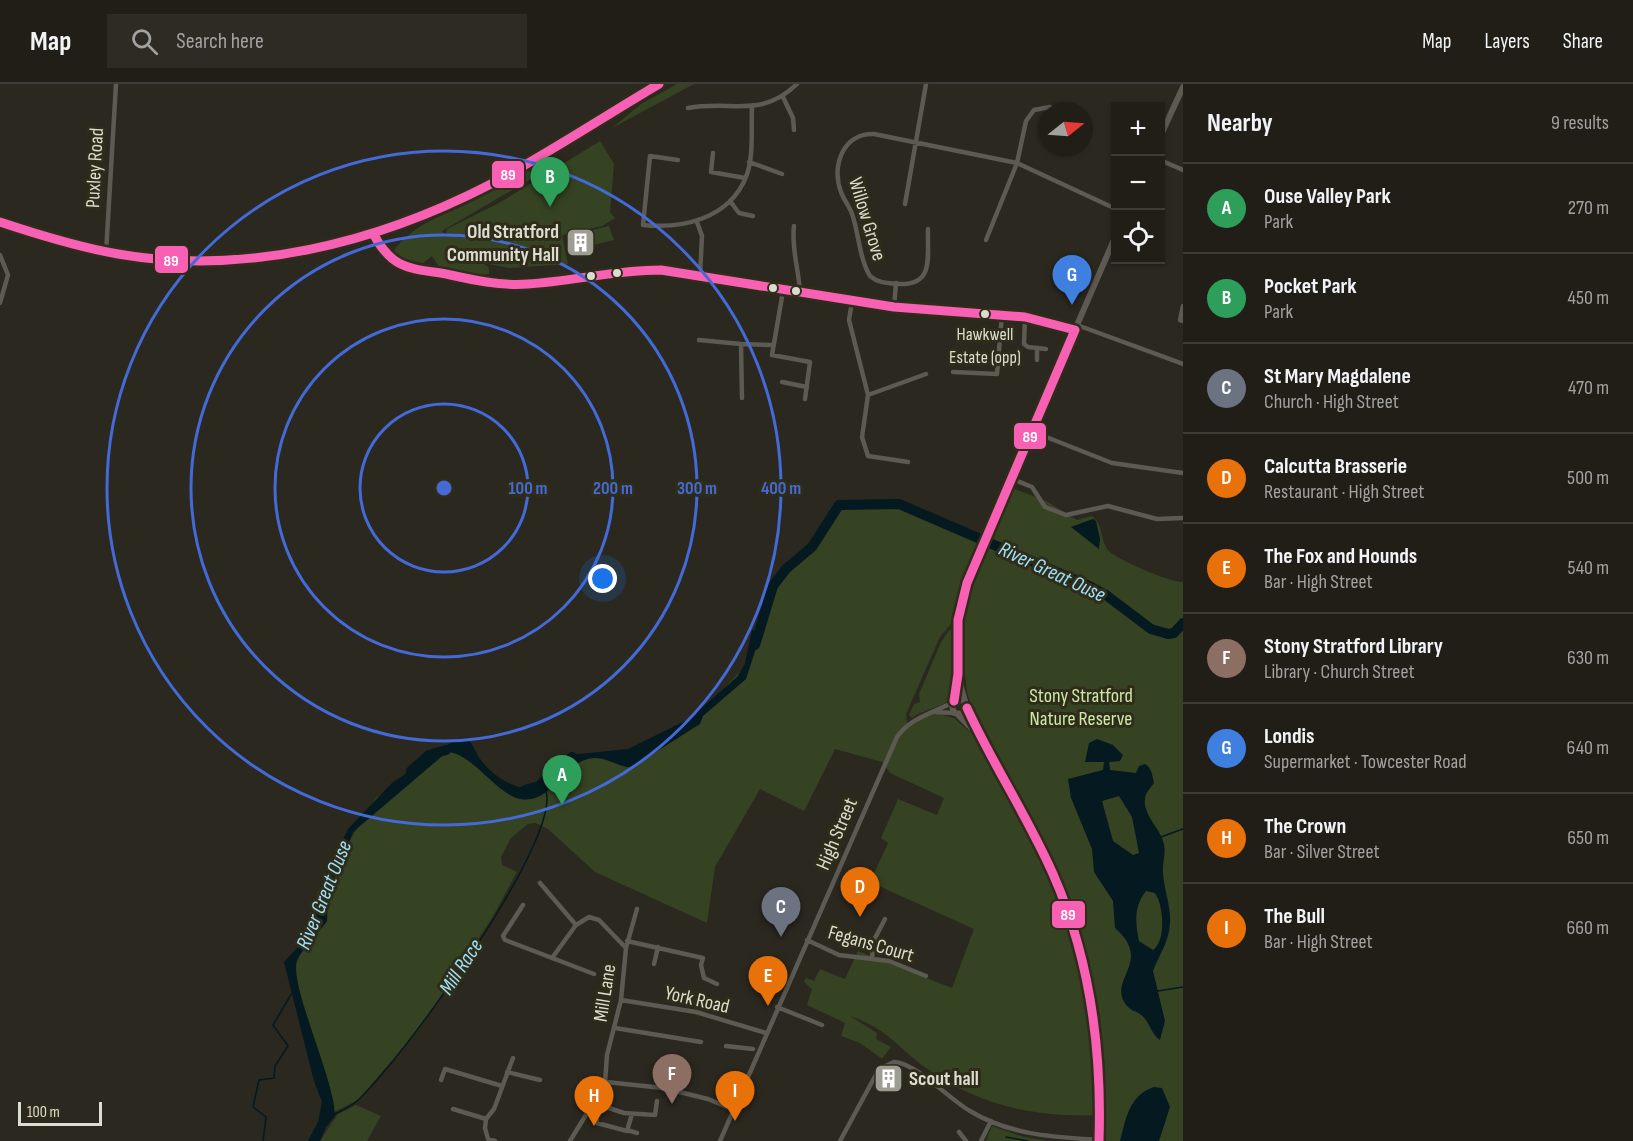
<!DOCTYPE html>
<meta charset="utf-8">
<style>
:root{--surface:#201e17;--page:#2d2b24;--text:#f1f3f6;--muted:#a2a2a1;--line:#3d3c36;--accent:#9e9d93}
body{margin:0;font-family:"Sofia Sans Condensed",sans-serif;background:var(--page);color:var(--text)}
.controls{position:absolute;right:18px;top:18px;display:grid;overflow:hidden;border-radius:0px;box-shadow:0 2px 4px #0004}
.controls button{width:54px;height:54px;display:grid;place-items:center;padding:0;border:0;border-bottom:2px solid var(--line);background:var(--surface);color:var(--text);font:30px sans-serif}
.compass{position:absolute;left:1039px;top:18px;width:54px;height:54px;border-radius:50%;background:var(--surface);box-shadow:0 2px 4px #0004;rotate:73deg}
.scale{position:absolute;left:18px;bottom:15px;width:84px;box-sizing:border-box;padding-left:6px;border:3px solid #dddcd1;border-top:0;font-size:16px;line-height:21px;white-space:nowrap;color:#dddcd1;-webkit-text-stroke:4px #2f2c1a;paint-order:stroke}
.you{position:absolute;left:603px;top:495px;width:21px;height:21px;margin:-15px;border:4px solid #fff;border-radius:50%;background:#1a73e8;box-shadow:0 0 0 9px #1a73e833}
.badge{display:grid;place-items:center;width:39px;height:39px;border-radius:50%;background:var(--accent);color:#fff;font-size:20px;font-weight:700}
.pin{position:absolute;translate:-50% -50px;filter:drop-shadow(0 2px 3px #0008)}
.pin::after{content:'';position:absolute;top:32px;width:21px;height:18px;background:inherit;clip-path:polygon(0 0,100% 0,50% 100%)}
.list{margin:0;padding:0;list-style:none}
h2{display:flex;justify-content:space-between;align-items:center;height:78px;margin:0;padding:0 24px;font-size:26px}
h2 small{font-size:20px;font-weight:400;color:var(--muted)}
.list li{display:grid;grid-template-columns:39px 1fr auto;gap:18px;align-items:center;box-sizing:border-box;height:90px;padding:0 24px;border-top:2px solid var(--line)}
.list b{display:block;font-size:22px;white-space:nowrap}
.list p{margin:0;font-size:20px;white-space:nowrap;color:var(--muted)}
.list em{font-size:20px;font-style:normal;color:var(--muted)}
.icon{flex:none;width:33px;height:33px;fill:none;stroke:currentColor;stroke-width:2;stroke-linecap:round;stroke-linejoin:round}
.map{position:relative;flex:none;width:1183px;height:1057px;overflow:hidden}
header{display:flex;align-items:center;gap:36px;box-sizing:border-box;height:84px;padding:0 30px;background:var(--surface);border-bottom:2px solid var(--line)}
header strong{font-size:28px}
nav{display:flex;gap:33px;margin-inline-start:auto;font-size:21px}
.search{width:420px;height:54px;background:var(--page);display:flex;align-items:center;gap:15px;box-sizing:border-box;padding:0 21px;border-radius:0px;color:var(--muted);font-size:22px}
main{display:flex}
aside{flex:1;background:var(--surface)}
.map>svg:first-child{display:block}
.green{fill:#354322;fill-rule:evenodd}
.water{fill:#041920;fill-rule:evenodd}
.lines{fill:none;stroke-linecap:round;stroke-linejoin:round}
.stream{stroke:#041920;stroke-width:1.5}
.river{stroke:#041920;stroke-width:10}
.street{stroke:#5c5a53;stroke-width:4.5}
.secondary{stroke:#5e5a51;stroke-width:6}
.primary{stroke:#676156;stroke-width:7}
.bus-1-casing{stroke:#2f2c1a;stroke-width:14}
.bus-1{stroke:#f860b3;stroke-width:9}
.ring{fill:none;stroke:#436ad7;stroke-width:3}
.bus-dot{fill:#dddcd1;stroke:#2f2c1a;stroke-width:2}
.labels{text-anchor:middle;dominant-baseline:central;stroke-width:6;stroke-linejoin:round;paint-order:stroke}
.bus-label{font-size:18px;fill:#dddcd1;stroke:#2f2c1a}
.street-label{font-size:20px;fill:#dddcd1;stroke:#2f2c1a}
.poi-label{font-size:20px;font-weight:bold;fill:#dddcd1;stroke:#2f2c1a;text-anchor:end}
.park-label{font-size:20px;fill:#cceaa8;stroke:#2f2c1a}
.water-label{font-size:21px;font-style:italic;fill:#9de0f7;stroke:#2f2c1a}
.centre{fill:#436ad7;stroke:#2f2c1a;stroke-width:3}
.ring-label{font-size:18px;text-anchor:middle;font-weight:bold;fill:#436ad7;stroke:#2f2c1a;stroke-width:6;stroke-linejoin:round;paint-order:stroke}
.line-badge{stroke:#2f2c1a;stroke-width:2}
.badge-label{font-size:16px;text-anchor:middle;font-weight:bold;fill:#fff}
</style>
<header>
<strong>Map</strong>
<div class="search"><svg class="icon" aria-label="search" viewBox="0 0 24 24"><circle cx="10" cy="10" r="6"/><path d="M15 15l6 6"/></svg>Search here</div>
<nav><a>Map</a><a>Layers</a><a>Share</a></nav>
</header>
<main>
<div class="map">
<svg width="1183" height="1057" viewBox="0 0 1183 1057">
<rect width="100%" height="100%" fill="#2a281f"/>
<path class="green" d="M677,0H694L612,44L641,20Z
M600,57L614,80L610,128L615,134L602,142L562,151L568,180L509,184L483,179L489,184V190L476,192L441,186L432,172L422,180L403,177L393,168C413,139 444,132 473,117C491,107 508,97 526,86L534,89L542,86L543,88L442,147L445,154L447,145L499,119Z
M609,142L614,156L594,161L592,146Z
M1007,402L1046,417L1077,436L1092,432C1103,441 1100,452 1107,465C1112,474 1172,499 1183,498V1057H1099V1031C1038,1034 980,1022 929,986C898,965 889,945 850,932L877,949L876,955L891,963L882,975L860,959L841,952L845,939L807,921L812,905L804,898L806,894L814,897L820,885L845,895L858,867L952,904L974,845L870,798L888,759L881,754L898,715L937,731L944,714L890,689L882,678L835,665L804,727L760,705L715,783L707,839L595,788L548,745L536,739L528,740L511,754L501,773L502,781L517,788L492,834L419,945L358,1016L332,1029L286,880L310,848L317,809L376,714L450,662L525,713L534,714L575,673L635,665L696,634L747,580L770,509L843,423L870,418L905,421L943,444L982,459ZM959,530L967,609L986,662L954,634L934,628L907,640L906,630L940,553Z
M950,545C954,551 955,608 950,615C943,623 922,626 912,634L909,631L914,620L920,618L919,610L941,558Z
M356,1021L381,1032L367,1057H320L338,1030Z
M992,1042L1024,1053L1048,1057H986Z"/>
<path class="water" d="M1093,435L1096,437L1100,455L1099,465L1071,443Z
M752,546L761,549L746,595L703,632L700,640L632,683C617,685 602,666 580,678C559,690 547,720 520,715C495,709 471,668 447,668L353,748L328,816L327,837C319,848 302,865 297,877C289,901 335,996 335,1032L326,1043L320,1057H308L318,1038L322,1018L314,997L284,878L302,859L313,835L322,797L348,745L392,699L455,656C474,651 473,667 481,676C493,693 522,712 542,701C556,694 558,679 569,671L628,665L689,635L737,593L745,580Z
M1097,655L1113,661L1123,671L1120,677L1109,678L1110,686L1136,689L1139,682L1145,680C1152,684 1152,691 1154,699C1150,704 1145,710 1145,715C1143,731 1159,743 1163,757C1167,769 1162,777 1163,789C1164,807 1171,821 1170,839C1169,858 1159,871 1153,887L1165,937L1160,956C1150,949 1150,937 1140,930C1136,927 1132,927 1128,923C1104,896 1155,879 1115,844L1113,817L1094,788L1092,765L1071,714L1068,695L1103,686L1104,678H1085L1089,659ZM1119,712L1132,733L1139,769L1133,771L1113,757L1102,717ZM1146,807L1155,809C1164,822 1166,857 1153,866L1139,857C1135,838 1134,822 1146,807Z
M1154,1003L1162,1004L1170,1023L1159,1057H1120C1126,1035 1129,1011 1154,1003Z"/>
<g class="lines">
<path class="stream" d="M1161,753L1183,745
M1158,907L1183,903
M335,1030C343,1026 352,1022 358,1016C400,978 561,758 546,707
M1006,1053L1028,1057
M263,1057L266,1033L253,1023L259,996L274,994L275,982L288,962L273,941L292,909"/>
<path class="river" d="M755,561L773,502L786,485L812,463L839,421L899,420L1085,500L1106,511L1151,545L1168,550L1174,549L1183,539
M411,687L429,671L446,666
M525,706L539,702L572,673"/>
<path class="street" d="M783,13L793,34L794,46
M688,24C731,16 761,35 797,0
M713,69L711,88L745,94
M678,76L650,72L643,141C682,145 729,135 746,93C754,73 751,45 752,23
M1160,76L1183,86
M749,78L782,90
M730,117L739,129L753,132
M905,120L926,0
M697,138L702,152L700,191
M794,142C791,164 799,186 800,209
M928,145C927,173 935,202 898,200C887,199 878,199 870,192C860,176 859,152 853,133C851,124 844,117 841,108C831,82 843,49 874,50L1017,79L1116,125
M986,156L1017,79L1026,37L1034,26L1050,23
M106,169L116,0
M0,171L8,191L0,219
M409,185L526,200L626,186H661L894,223L1025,233L1075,246
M783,207L772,271L810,278L805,315
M852,217L849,236L868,311L862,353L868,372L908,378
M1183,222L1180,236L1183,237
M894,223L896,199
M1025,233L1024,260L1028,263L1046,265
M1077,241L1183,280
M699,256L741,260
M1037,276V264
M953,288L997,290L1002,230
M782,298L807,303
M868,311L926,290
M742,314L741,260L774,261
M1031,347L1112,379L1183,389
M1010,394L1032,403L1045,423L1066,431L1108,422L1157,435L1183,434
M936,628L954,629
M540,799L576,841
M523,821L503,852L505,856L594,890
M807,856L839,871L889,877L926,892
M627,857L703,874L701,881L704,894L717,900
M872,873L874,856L885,835
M552,874L576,841L589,833L599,836L626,864
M654,880L658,863
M621,916L696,928L766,949
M777,923L822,941
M615,944L701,958
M726,962L753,965
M507,988L540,996
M441,996L445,985L502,1002
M605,998L607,971L621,916L626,864L637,825
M594,1019L624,1029L655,1031L657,1017
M453,1025L486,1035
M605,1025L596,1031L597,1039L627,1047L632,1030
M627,1046L637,1049
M959,1048L966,1057
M495,1057L488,1055L485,1044L486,1035L494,1025L513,974
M570,1057L606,998L663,1004L708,1015L732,1025
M720,1057L897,653C911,633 932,630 953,618
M840,1057L879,985L894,978C916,979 949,1015 970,1027C1009,1051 1054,1053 1099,1056
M981,1057L991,1037"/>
<path class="secondary" d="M1160,53L1183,3
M959,596L967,624L963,630L954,629L952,622L954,617L964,616
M954,617L958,590V536L974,479L1116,151
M967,624C992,681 1027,733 1053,790C1089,871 1104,969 1099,1057
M958,631L977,650"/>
<path class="primary" d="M0,138C162,199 311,187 466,112C533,80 595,37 659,0"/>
<defs>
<path id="bus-1" d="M0,138C39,151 78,163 118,170C246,192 377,159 491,100C549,69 603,33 659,0
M374,151C393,186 410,184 446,190C473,196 500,202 528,200C573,197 616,186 661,186L894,223L1025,233L1075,246L967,499L958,536V590L954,617
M967,624C993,681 1028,733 1053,790C1090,874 1102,966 1099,1057"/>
</defs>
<use href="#bus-1" class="bus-1-casing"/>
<use href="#bus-1" class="bus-1"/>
</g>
<g class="ring">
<circle cx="444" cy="404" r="84"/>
<circle cx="444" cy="404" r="169"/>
<circle cx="444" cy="404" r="253"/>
<circle cx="444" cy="404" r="337"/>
</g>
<defs>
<symbol id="building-square" viewBox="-11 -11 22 22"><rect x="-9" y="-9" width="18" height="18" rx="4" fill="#9e9d93" stroke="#2f2c1a"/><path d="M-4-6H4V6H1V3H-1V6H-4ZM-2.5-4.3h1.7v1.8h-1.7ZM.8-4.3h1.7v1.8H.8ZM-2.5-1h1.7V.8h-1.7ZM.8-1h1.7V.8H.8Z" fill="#fff"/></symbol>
</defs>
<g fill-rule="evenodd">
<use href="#building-square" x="564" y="142" width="33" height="33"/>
<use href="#building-square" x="872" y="978" width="33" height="33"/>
</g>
<g class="bus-dot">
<circle cx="617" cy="189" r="5"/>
<circle cx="591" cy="192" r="5"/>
<circle cx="773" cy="204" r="5"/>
<circle cx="796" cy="207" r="5"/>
<circle cx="985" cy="230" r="5"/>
</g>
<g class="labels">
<g class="bus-label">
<text x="985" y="250">Hawkwell<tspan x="985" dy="23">Estate (opp)</tspan></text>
</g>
<g class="street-label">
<text transform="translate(95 84) rotate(-87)">Puxley Road</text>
<text transform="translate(867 135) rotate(73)">Willow Grove</text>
<text transform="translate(837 750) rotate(-67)">High Street</text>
<text transform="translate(871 860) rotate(16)">Fegans Court</text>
<text transform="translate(605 909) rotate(-81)">Mill Lane</text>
<text transform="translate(697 916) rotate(13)">York Road</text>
</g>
<g class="poi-label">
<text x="559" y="148">Old Stratford<tspan x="559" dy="23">Community Hall</tspan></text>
<text x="909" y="995" text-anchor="start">Scout hall</text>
</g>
<g class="park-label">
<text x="1081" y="612">Stony Stratford<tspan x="1081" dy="23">Nature Reserve</tspan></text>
</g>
<g class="water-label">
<text transform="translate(1052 488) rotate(25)">River Great Ouse</text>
<text transform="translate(324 811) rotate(-68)">River Great Ouse</text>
<text transform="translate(461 883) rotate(-57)">Mill Race</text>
</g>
</g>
<circle cx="444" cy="404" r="9" class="centre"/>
<g class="ring-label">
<text x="528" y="410">100 m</text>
<text x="613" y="410">200 m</text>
<text x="697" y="410">300 m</text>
<text x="781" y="410">400 m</text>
</g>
<g class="line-badge">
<rect x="491" y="76" width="34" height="29" rx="6" fill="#f860b3"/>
<rect x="154" y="161" width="35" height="29" rx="6" fill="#f860b3"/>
<rect x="1013" y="338" width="34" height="28" rx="6" fill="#f860b3"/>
<rect x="1051" y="816" width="35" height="29" rx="6" fill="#f860b3"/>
</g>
<g class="badge-label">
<text x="508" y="96">89</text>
<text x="171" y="182">89</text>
<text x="1030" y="358">89</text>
<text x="1068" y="836">89</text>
</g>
</svg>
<div class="controls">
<button>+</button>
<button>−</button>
<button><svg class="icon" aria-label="locate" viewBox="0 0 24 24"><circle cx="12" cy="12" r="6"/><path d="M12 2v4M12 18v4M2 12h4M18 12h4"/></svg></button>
</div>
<svg class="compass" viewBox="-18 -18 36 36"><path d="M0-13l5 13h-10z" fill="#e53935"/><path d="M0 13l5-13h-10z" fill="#a2a2a1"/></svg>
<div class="scale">100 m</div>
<div class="you"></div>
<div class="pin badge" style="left:562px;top:721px;background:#2e9e5b">A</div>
<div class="pin badge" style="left:550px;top:123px;background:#2e9e5b">B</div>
<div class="pin badge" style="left:781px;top:853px;background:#6b7280">C</div>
<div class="pin badge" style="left:860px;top:833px;background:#e8710a">D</div>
<div class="pin badge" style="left:768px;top:922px;background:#e8710a">E</div>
<div class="pin badge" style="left:672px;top:1020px;background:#8d6e63">F</div>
<div class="pin badge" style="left:1072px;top:221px;background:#3f7fe0">G</div>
<div class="pin badge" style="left:594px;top:1042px;background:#e8710a">H</div>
<div class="pin badge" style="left:735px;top:1037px;background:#e8710a">I</div>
</div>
<aside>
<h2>Nearby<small>9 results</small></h2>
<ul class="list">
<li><span class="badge" style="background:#2e9e5b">A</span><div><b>Ouse Valley Park</b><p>Park</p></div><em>270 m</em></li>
<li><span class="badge" style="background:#2e9e5b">B</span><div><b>Pocket Park</b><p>Park</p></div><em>450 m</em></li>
<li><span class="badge" style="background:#6b7280">C</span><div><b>St Mary Magdalene</b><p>Church · High Street</p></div><em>470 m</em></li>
<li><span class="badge" style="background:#e8710a">D</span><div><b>Calcutta Brasserie</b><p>Restaurant · High Street</p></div><em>500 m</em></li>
<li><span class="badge" style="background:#e8710a">E</span><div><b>The Fox and Hounds</b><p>Bar · High Street</p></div><em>540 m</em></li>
<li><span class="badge" style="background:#8d6e63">F</span><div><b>Stony Stratford Library</b><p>Library · Church Street</p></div><em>630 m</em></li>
<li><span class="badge" style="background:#3f7fe0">G</span><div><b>Londis</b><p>Supermarket · Towcester Road</p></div><em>640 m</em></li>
<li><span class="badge" style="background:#e8710a">H</span><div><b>The Crown</b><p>Bar · Silver Street</p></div><em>650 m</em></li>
<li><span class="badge" style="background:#e8710a">I</span><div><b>The Bull</b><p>Bar · High Street</p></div><em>660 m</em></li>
</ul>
</aside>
</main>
